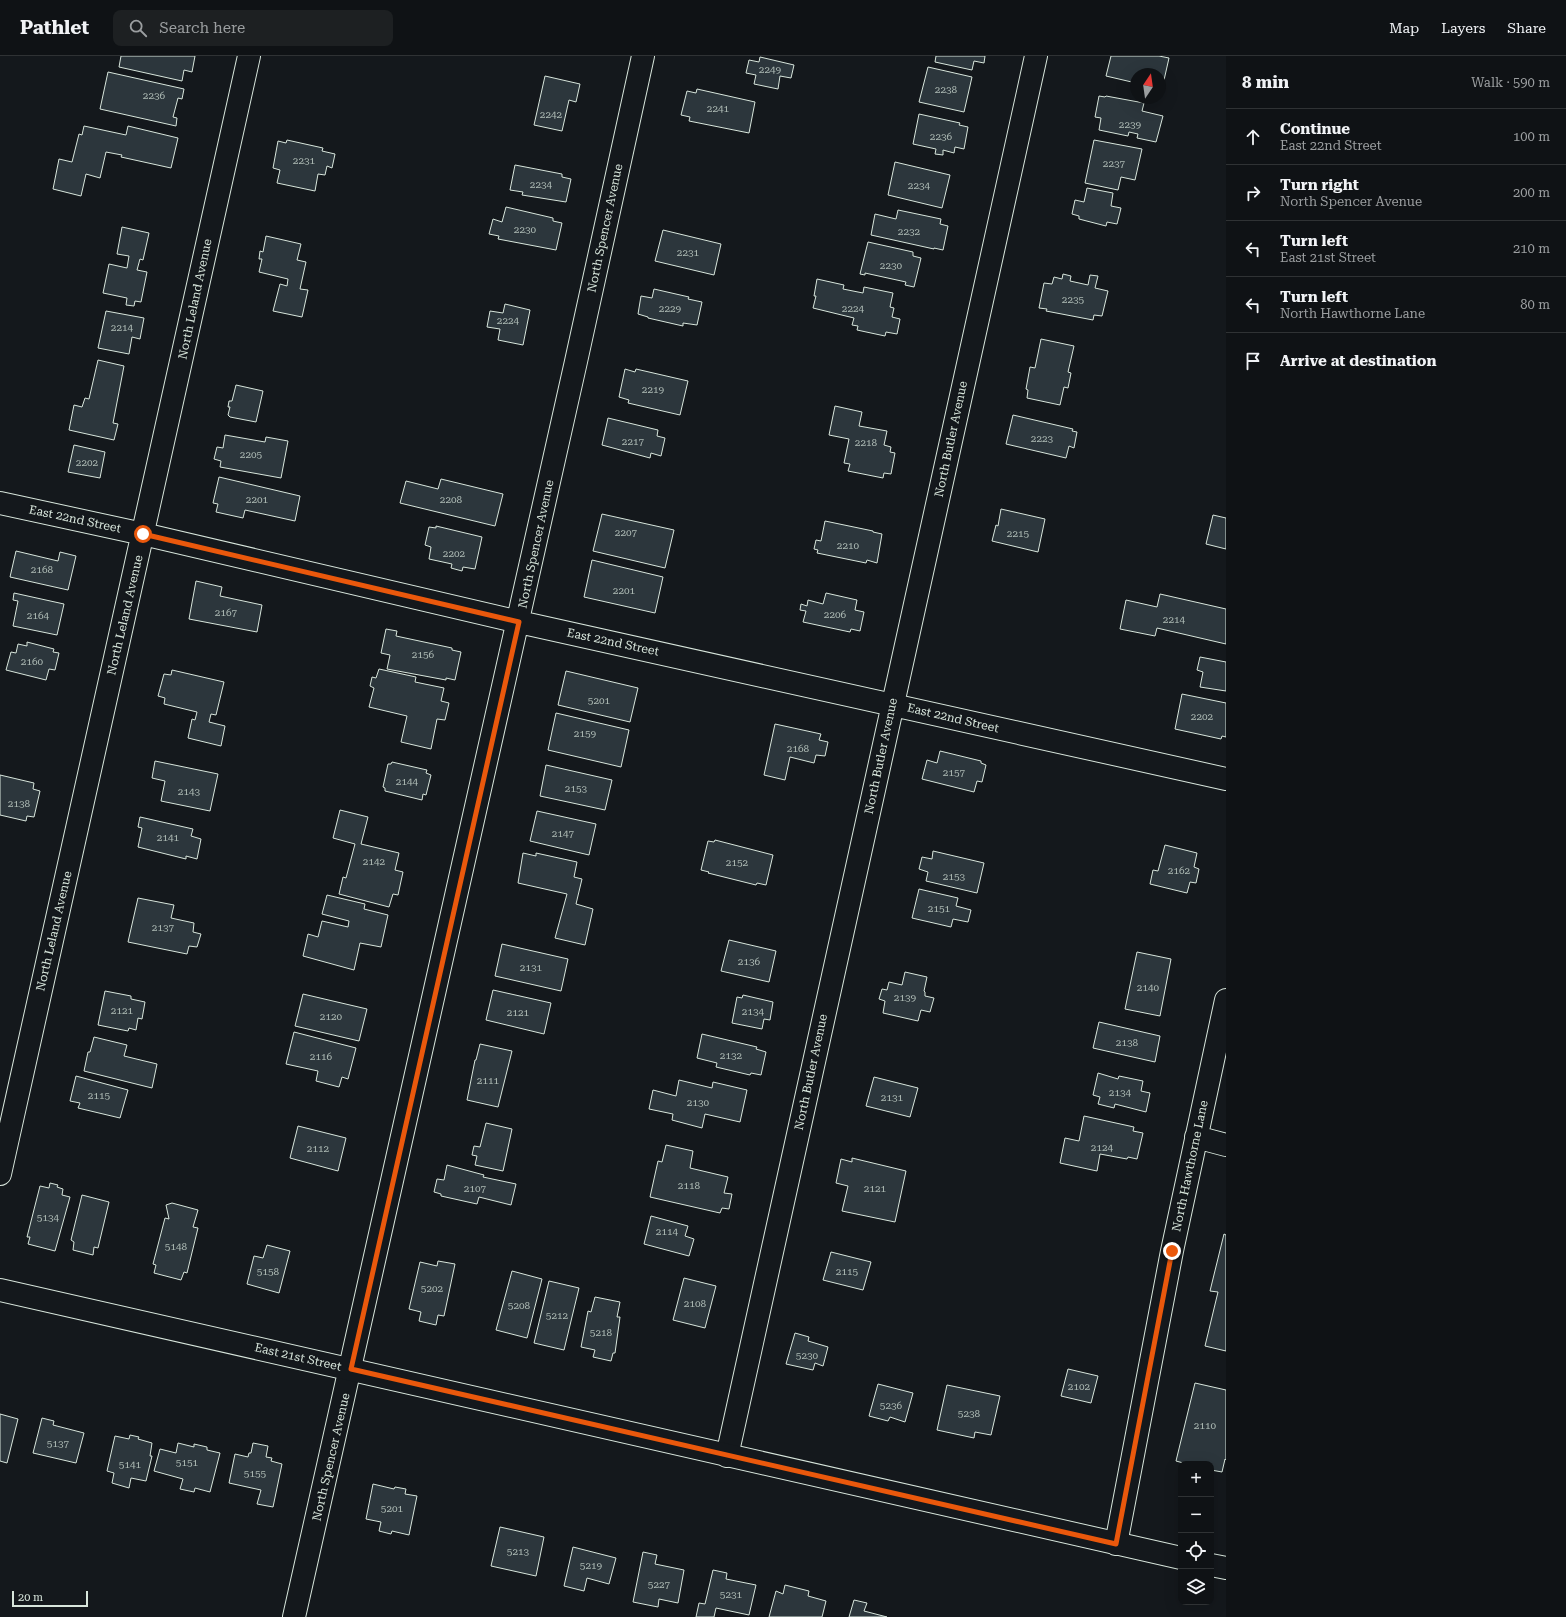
<!DOCTYPE html>
<meta charset="utf-8">
<style>
:root{--surface:#0f1215;--page:#1d2022;--text:#f1f3f6;--muted:#9b9ea0;--line:#2f3234}
body{margin:0;font-family:"Roboto Serif",serif;background:var(--page);color:var(--text)}
.controls{position:absolute;right:12px;bottom:12px;display:grid;overflow:hidden;border-radius:8px;box-shadow:0 4px 16px #0002}
.controls button{width:36px;height:36px;display:grid;place-items:center;padding:0;border:0;border-bottom:1px solid var(--line);background:var(--surface);color:var(--text);font:20px sans-serif}
.compass{position:absolute;left:1130px;top:12px;width:36px;height:36px;border-radius:50%;background:var(--surface);box-shadow:0 4px 16px #0002;rotate:13deg}
.scale{position:absolute;left:12px;bottom:10px;width:76px;box-sizing:border-box;padding-left:4px;border:2px solid #d8e6dc;border-top:0;font-size:11px;line-height:14px;white-space:nowrap;color:#d8e6dc;-webkit-text-stroke:3px #14181c;paint-order:stroke}
.stop{position:absolute;width:12px;height:12px;margin:-9px;border:3px solid #ea580c;border-radius:50%;background:#fff}
.stop.end{background:#ea580c;border-color:#fff;box-shadow:0 1px 4px #0008}
.list{margin:0;padding:0;list-style:none}
h2{display:flex;justify-content:space-between;align-items:center;height:52px;margin:0;padding:0 16px;font-size:17px}
h2 small{font-size:13px;font-weight:400;color:var(--muted)}
.list li{display:grid;grid-template-columns:26px 1fr auto;gap:12px;align-items:center;box-sizing:border-box;height:56px;padding:0 16px;border-top:1px solid var(--line)}
.list b{display:block;font-size:15px;white-space:nowrap}
.list p{margin:0;font-size:13px;white-space:nowrap;color:var(--muted)}
.list em{font-size:13px;font-style:normal;color:var(--muted)}
.icon{flex:none;width:22px;height:22px;fill:none;stroke:currentColor;stroke-width:2;stroke-linecap:round;stroke-linejoin:round}
.map{position:relative;flex:none;width:1226px;height:1561px;overflow:hidden}
header{display:flex;align-items:center;gap:24px;box-sizing:border-box;height:56px;padding:0 20px;background:var(--surface);border-bottom:1px solid var(--line)}
header strong{font-size:19px}
nav{display:flex;gap:22px;margin-inline-start:auto;font-size:14px}
.search{width:280px;height:36px;background:var(--page);display:flex;align-items:center;gap:10px;box-sizing:border-box;padding:0 14px;border-radius:8px;color:var(--muted);font-size:15px}
main{display:flex}
aside{flex:1;background:var(--surface)}
.map>svg:first-child{display:block}
.building{fill:#2c363c;stroke:#d8e6dc}
.lines{fill:none;stroke-linecap:round;stroke-linejoin:round}
.minor-casing{stroke:#d8e6dc;stroke-width:24}
.major-casing{stroke:#d8e6dc;stroke-width:24}
.minor{stroke:#14181c;stroke-width:22}
.major{stroke:#14181c;stroke-width:22}
.route{stroke:#ea580c;stroke-width:5}
.labels{text-anchor:middle;dominant-baseline:central;stroke-width:3;stroke-linejoin:round;paint-order:stroke}
.number-label{font-size:10px;fill:#adbab4}
.street-label{font-size:12px;fill:#d8e6dc;stroke:#14181c}
</style>
<header>
<strong>Pathlet</strong>
<div class="search"><svg class="icon" aria-label="search" viewBox="0 0 24 24"><circle cx="10" cy="10" r="6"/><path d="M15 15l6 6"/></svg>Search here</div>
<nav><a>Map</a><a>Layers</a><a>Share</a></nav>
</header>
<main>
<div class="map">
<svg width="1226" height="1561" viewBox="0 0 1226 1561">
<rect width="100%" height="100%" fill="#14181c"/>
<path class="building" d="M121,0H195L192,16L184,14L182,25L119,11Z
M936,0H985L984,7L974,5L972,14L935,6Z
M1111,0H1159L1169,2L1162,33L1160,32V18H1136V27L1106,20Z
M760,1L794,9L791,22L780,20L778,33L754,28L756,19L746,17L749,4L759,6Z
M928,11L972,21L964,56L919,46Z
M108,16L184,33L182,43L178,42L173,61L177,62L176,70L100,53Z
M545,20L580,28L576,46L569,44L562,75L534,69Z
M697,33L755,46L749,77L689,65L690,61L681,59L687,35L696,37Z
M1099,40L1105,41L1106,40L1144,47L1142,55L1163,60L1156,86L1137,82L1138,78L1129,76L1128,80L1099,74L1101,62L1095,61Z
M919,58L960,67L959,69L968,71L964,93L955,91L954,97L943,94V99L935,98L936,93L913,88Z
M84,70L126,79L128,70L178,82L171,112L121,101L122,99L106,96L100,122L86,118L81,140L53,133L59,103L72,106L79,78L82,79Z
M287,84L323,92L322,95L335,98L332,112L327,110L325,119L318,118L315,135L277,127L280,114L273,112L278,85L286,87Z
M1094,84L1142,93L1135,124L1121,121L1118,134L1085,127Z
M895,106L950,119L942,152L888,139Z
M515,109L562,118V121L571,123L566,146L522,139L523,136L510,134Z
M1087,132L1113,137L1111,150L1121,152L1117,168L1107,166L1106,170L1079,163V160L1072,158L1075,144L1084,146Z
M506,151L553,162V165L562,167L556,194L498,183L499,180L489,178L493,163L502,166Z
M898,154L941,163L940,168L948,170L943,194L934,192V193L871,179L875,158L896,163Z
M122,171L149,177L143,204L140,203L137,214L147,216L141,246L135,245L134,250L126,249L127,242L103,237L109,208L127,212L129,200L117,198Z
M663,174L721,188L714,219L655,205Z
M266,180L301,188L297,204L306,206L300,233L308,234L302,261L273,255L280,228L287,230L288,223L259,216L262,203H259L260,195L263,196Z
M868,186L913,196V200L921,202L914,231L905,229L906,226L865,217V219L860,218Z
M1063,218L1071,220L1070,225L1088,229L1090,219L1098,220L1095,232L1108,235L1102,260L1094,259L1093,264L1046,255L1047,253L1039,252L1044,227L1052,228L1054,221L1062,223Z
M817,223L844,229L843,233L863,237L864,231L893,237L890,251L894,252L892,261L900,263L897,278L886,276L885,280L857,274L858,270L852,269L854,262L813,252L816,240H814Z
M654,233L689,241L688,243L702,246L697,269L683,267V270L648,262V261L638,258L641,240L652,242Z
M505,248L530,254L523,289L498,284L500,273L487,271L490,255L503,257Z
M106,255L144,262L140,283L132,281L129,298L98,292Z
M1041,283L1074,290L1068,316L1071,317L1068,332L1064,331L1060,349L1027,342L1028,334L1026,333L1030,311L1035,312Z
M98,304L124,310L113,367L118,368L114,384L69,374L74,349L82,351L85,342L89,343Z
M625,313L635,316L636,313L688,325L680,359L628,347L629,344L619,341Z
M236,329L263,335L256,366L230,361L228,359L230,351H228L229,345H232Z
M835,350L862,356L859,370L887,375L884,389L891,391L890,396L895,397L891,418L884,417L883,422L848,415L850,408L844,407L849,383L829,379Z
M1013,359L1073,373L1072,375L1077,376L1074,392L1069,390L1066,402L1006,388Z
M608,362L658,374L657,380L665,382L661,400L651,397L650,402L602,389Z
M225,379L265,386L266,381L288,385L281,422L220,411L221,405L214,403L217,391L223,392Z
M74,389L105,396L100,422L68,416Z
M219,421L300,440L295,465L245,454L243,462L216,456L218,448L213,447Z
M441,423L503,438L495,470L400,447L406,425L438,433Z
M1001,453L1045,463L1038,496L992,485L996,469L998,470Z
M602,458L674,474L665,512L593,495Z
M1213,459L1226,462V493L1206,488Z
M825,465L873,475V476L882,478L877,507L867,504L866,507L817,497L818,494L814,493L816,484L821,485Z
M436,470L482,481L475,513L463,511L462,515L451,512L452,508L429,503L431,491L425,489L429,471L436,472Z
M16,495L58,505L60,496L76,500L68,534L10,521Z
M592,504L663,521L655,557L584,541Z
M196,525L222,531L220,540L262,549L257,576L189,563Z
M14,537L64,548L57,579L13,570L18,545L13,544Z
M826,537L857,544L855,554L864,556L860,575L851,573L850,576L803,566L806,555L800,554L801,548L807,550L808,544L823,548Z
M1160,538L1226,553V588L1157,572L1155,580L1120,573L1126,544L1157,551Z
M386,573L397,575L396,580L452,592V594L461,596L455,624L446,622V624L387,613L390,599L381,597Z
M27,586L54,593L53,596L59,597L55,614L49,613L46,624L6,614L11,596L16,597L18,588L27,590Z
M1200,601L1226,606V635L1200,631L1203,616L1197,614Z
M379,613L416,621L415,626L444,632L441,645L449,647L445,664L437,663L431,693L401,686L407,660L369,651L374,632L370,630L372,621L376,622Z
M172,614L224,626L216,659L211,658L209,666L225,670L221,690L188,682L192,663L195,664L197,656L164,648L165,642L158,640L164,618L171,619Z
M566,615L638,632L630,666L558,649Z
M1182,638L1226,647V681L1222,680L1221,683L1175,673Z
M556,657L629,674L621,711L548,694Z
M775,668L821,678L819,684L828,686L825,700L816,699L814,707L790,701L785,724L764,719Z
M940,695L981,705V707L986,709L982,726L977,725L974,736L922,723L927,704L937,707Z
M155,705L218,718L210,755L161,745L165,725L152,722Z
M392,706L427,714L426,717L431,719L426,739L423,738L422,744L385,735V732L383,731L388,708H391Z
M546,709L612,724L605,754L540,740Z
M0,719L34,727L33,733L40,735L34,761L27,760L26,765L0,759Z
M340,754L368,761L361,788L399,797L395,814L403,816L398,839L393,838L389,851L339,838L343,821L346,822L355,788L333,782Z
M537,755L596,768L589,799L530,785Z
M140,761L193,773L191,780L201,783L197,803L186,800V803L138,791L142,772L138,771Z
M715,784L773,799L766,829L757,827L756,829L708,817L709,816L701,814L708,785L714,786Z
M1165,789L1197,797L1194,811L1199,813L1196,827L1190,826L1187,837L1150,828L1153,814L1158,815Z
M933,795L984,807L977,837L926,825L928,816L919,813L922,801L932,803Z
M523,797L536,800V797L577,806L574,821L582,823L576,848L593,853L585,889L555,882L567,838L518,827Z
M919,833L958,842L956,850L971,854L968,866L953,863L951,871L912,862Z
M327,839L365,848L364,853L388,859L381,891L360,887L354,914L303,900L308,878L318,881L322,865L348,871L349,865L322,858Z
M138,842L174,849L171,862L194,867L193,876L201,878L197,891L189,890L187,898L128,886Z
M729,884L776,895L769,926L721,915Z
M502,888L568,903L561,935L495,920Z
M1137,896L1171,903L1160,960L1125,953Z
M905,916L927,921L924,935L925,936V940L934,942L930,956L921,954L918,965L883,957L885,945L879,943L882,933L887,934L889,926L902,929Z
M493,934L551,947L544,978L486,964Z
M105,935L131,940V943L145,946L142,963L138,962L136,974L129,972L128,975L98,969Z
M303,938L367,953L359,985L295,970Z
M743,939L773,946L770,964L764,963L762,973L732,967L737,941L742,942Z
M1099,966L1160,980L1155,1006L1093,992Z
M294,976L356,992L348,1023L342,1021L339,1031L316,1025L318,1015L286,1008Z
M702,978L757,991L756,993L766,996L761,1019L751,1017L750,1019L716,1011L717,1007L697,1002Z
M94,981L127,989L124,1000L157,1008L152,1032L84,1015L88,996H90Z
M480,988L512,995L498,1051L467,1044L475,1004H476Z
M1098,1017L1118,1023L1119,1020L1143,1025L1141,1035L1150,1037L1146,1056L1115,1048L1114,1052L1098,1048L1100,1041L1093,1039Z
M76,1020L128,1034L120,1062L78,1052L80,1047L70,1045Z
M874,1021L918,1032L910,1061L866,1050Z
M679,1024L712,1032L713,1026L747,1034L740,1066L705,1058L702,1072L672,1064L673,1058L649,1053L653,1034L676,1040Z
M1084,1060L1134,1071L1133,1075L1143,1077L1137,1103L1128,1101L1127,1103L1100,1098L1097,1115L1060,1107L1065,1082L1079,1085Z
M486,1067L512,1073L503,1115L475,1109L477,1100L472,1099L474,1090L480,1091Z
M298,1070L346,1082L338,1115L290,1102Z
M666,1089L693,1095L690,1112L728,1121L724,1137L732,1138L729,1153L722,1152L720,1157L650,1141L658,1105L662,1106Z
M852,1102L906,1115L895,1166L842,1155L848,1130L836,1127L841,1103L852,1106Z
M447,1109L484,1119L483,1121L516,1128L511,1149L479,1141L477,1148L441,1140V1138L434,1136L437,1123L444,1124Z
M50,1127L58,1129L57,1131L63,1133L62,1139L70,1141L55,1195L28,1188L30,1181H27L40,1130L49,1132Z
M82,1139L109,1146L98,1192L94,1191L93,1199L73,1194L74,1186L71,1184Z
M172,1147L198,1154L193,1171L198,1172L187,1217L184,1216L181,1224L154,1217L156,1209L153,1208L165,1162L169,1163L166,1149Z
M651,1160L688,1170L685,1180L694,1183L689,1200L644,1188Z
M1224,1178L1226,1179V1295L1205,1290L1218,1236L1210,1235Z
M267,1189L290,1195L279,1237L247,1228L254,1200L263,1202Z
M831,1196L871,1206L863,1234L823,1224Z
M438,1205L455,1208L444,1260L438,1259L436,1269L419,1265L421,1256L409,1253L420,1206L437,1210Z
M512,1215L542,1223L527,1282L496,1274Z
M684,1222L716,1230L705,1272L673,1264Z
M549,1225L579,1232L564,1294L534,1287Z
M595,1241L620,1246L617,1261H620L615,1297H613L611,1305L593,1301L595,1294L581,1291L588,1255L591,1256Z
M795,1277L809,1281L808,1285L828,1291L823,1310L815,1307L813,1314L786,1308Z
M1068,1313L1098,1320L1091,1347L1061,1340Z
M1195,1327L1226,1334V1404L1225,1403L1222,1416L1211,1414V1408H1187L1176,1405Z
M878,1328L913,1337L905,1366L890,1361L888,1365L869,1360Z
M947,1329L1000,1340L991,1379L975,1376L974,1382L937,1374Z
M0,1358L18,1363L7,1407L0,1405Z
M42,1362L54,1365L53,1369L84,1377L76,1407L33,1397Z
M130,1379L139,1381L138,1383L152,1387L150,1400H152L146,1425L131,1422L129,1432L112,1427L114,1417L107,1415L115,1380L129,1383Z
M178,1387L194,1391V1388L207,1391V1394L220,1397L210,1436L195,1432L194,1436L180,1433L183,1423L154,1415L160,1393L176,1397Z
M253,1387L268,1390L266,1401L272,1402L271,1405L282,1408L273,1451L257,1448L261,1434L229,1427L235,1398L248,1401L249,1397H251Z
M373,1428L394,1433L395,1431L406,1433L405,1438L417,1440L409,1479L392,1475L391,1478L379,1475L381,1466L366,1463Z
M500,1471L544,1481L536,1520L491,1510Z
M573,1491L616,1502L609,1528L587,1522L584,1535L564,1530Z
M643,1496L657,1499L655,1508L684,1514L678,1547L659,1543L658,1551L633,1546Z
M713,1514L727,1517L726,1523L756,1529L749,1559L716,1552L714,1561H696L699,1547L705,1548Z
M785,1529L809,1535L808,1540L826,1545L822,1561H769L776,1535L783,1538Z
M854,1544L867,1547L864,1555L887,1561H849Z"/>
<g class="lines">
<defs>
<path id="minor" d="M0,447L143,478L519,566L1226,723
M1196,1081L1226,1089
M0,1118L249,0
M727,1400L1036,0
M1116,1488L1172,1195L1226,944
M294,1561C414,1042 529,521 643,0"/>
<path id="major" d="M0,1234L1181,1502
M1211,1509L1226,1512"/>
</defs>
<use href="#minor" class="minor-casing"/>
<use href="#major" class="major-casing"/>
<use href="#minor" class="minor"/>
<use href="#major" class="major"/>
</g>
<g class="lines">
<path class="route" d="M143,478L519,566L351,1313L1116,1488L1172,1195"/>
</g>
<g class="labels">
<g class="number-label">
<text x="770" y="13">2249</text>
<text x="946" y="33">2238</text>
<text x="154" y="39">2236</text>
<text x="718" y="52">2241</text>
<text x="551" y="58">2242</text>
<text x="1130" y="68">2239</text>
<text x="941" y="80">2236</text>
<text x="304" y="104">2231</text>
<text x="1114" y="107">2237</text>
<text x="541" y="128">2234</text>
<text x="919" y="129">2234</text>
<text x="525" y="173">2230</text>
<text x="909" y="175">2232</text>
<text x="688" y="196">2231</text>
<text x="891" y="209">2230</text>
<text x="1073" y="243">2235</text>
<text x="670" y="252">2229</text>
<text x="853" y="252">2224</text>
<text x="508" y="264">2224</text>
<text x="122" y="271">2214</text>
<text x="653" y="333">2219</text>
<text x="1042" y="382">2223</text>
<text x="633" y="385">2217</text>
<text x="866" y="386">2218</text>
<text x="251" y="398">2205</text>
<text x="87" y="406">2202</text>
<text x="257" y="443">2201</text>
<text x="451" y="443">2208</text>
<text x="626" y="476">2207</text>
<text x="1018" y="477">2215</text>
<text x="848" y="489">2210</text>
<text x="454" y="497">2202</text>
<text x="42" y="513">2168</text>
<text x="624" y="534">2201</text>
<text x="226" y="556">2167</text>
<text x="835" y="558">2206</text>
<text x="38" y="559">2164</text>
<text x="1174" y="563">2214</text>
<text x="423" y="598">2156</text>
<text x="32" y="605">2160</text>
<text x="599" y="644">5201</text>
<text x="1202" y="660">2202</text>
<text x="585" y="677">2159</text>
<text x="798" y="692">2168</text>
<text x="954" y="716">2157</text>
<text x="407" y="725">2144</text>
<text x="576" y="732">2153</text>
<text x="189" y="735">2143</text>
<text x="19" y="747">2138</text>
<text x="563" y="777">2147</text>
<text x="168" y="781">2141</text>
<text x="374" y="805">2142</text>
<text x="737" y="806">2152</text>
<text x="1179" y="814">2162</text>
<text x="954" y="820">2153</text>
<text x="939" y="852">2151</text>
<text x="163" y="871">2137</text>
<text x="749" y="905">2136</text>
<text x="531" y="911">2131</text>
<text x="1148" y="931">2140</text>
<text x="905" y="941">2139</text>
<text x="122" y="954">2121</text>
<text x="753" y="955">2134</text>
<text x="518" y="956">2121</text>
<text x="331" y="960">2120</text>
<text x="1127" y="986">2138</text>
<text x="731" y="999">2132</text>
<text x="321" y="1000">2116</text>
<text x="488" y="1024">2111</text>
<text x="1120" y="1036">2134</text>
<text x="99" y="1039">2115</text>
<text x="892" y="1041">2131</text>
<text x="698" y="1046">2130</text>
<text x="1102" y="1091">2124</text>
<text x="318" y="1092">2112</text>
<text x="689" y="1129">2118</text>
<text x="475" y="1132">2107</text>
<text x="875" y="1132">2121</text>
<text x="48" y="1161">5134</text>
<text x="667" y="1175">2114</text>
<text x="176" y="1190">5148</text>
<text x="268" y="1215">5158</text>
<text x="847" y="1215">2115</text>
<text x="432" y="1232">5202</text>
<text x="695" y="1247">2108</text>
<text x="519" y="1249">5208</text>
<text x="557" y="1259">5212</text>
<text x="601" y="1276">5218</text>
<text x="807" y="1299">5230</text>
<text x="1079" y="1330">2102</text>
<text x="891" y="1349">5236</text>
<text x="969" y="1357">5238</text>
<text x="1205" y="1369">2110</text>
<text x="58" y="1387">5137</text>
<text x="187" y="1406">5151</text>
<text x="130" y="1408">5141</text>
<text x="255" y="1417">5155</text>
<text x="392" y="1452">5201</text>
<text x="518" y="1495">5213</text>
<text x="591" y="1509">5219</text>
<text x="659" y="1528">5227</text>
<text x="731" y="1538">5231</text>
</g>
<g class="street-label">
<text transform="translate(605 172) rotate(-78)">North Spencer Avenue</text>
<text transform="translate(195 243) rotate(-78)">North Leland Avenue</text>
<text transform="translate(951 383) rotate(-78)">North Butler Avenue</text>
<text transform="translate(75 463) rotate(12)">East 22nd Street</text>
<text transform="translate(536 488) rotate(-78)">North Spencer Avenue</text>
<text transform="translate(125 559) rotate(-77)">North Leland Avenue</text>
<text transform="translate(613 586) rotate(12)">East 22nd Street</text>
<text transform="translate(953 662) rotate(13)">East 22nd Street</text>
<text transform="translate(881 700) rotate(-78)">North Butler Avenue</text>
<text transform="translate(54 875) rotate(-77)">North Leland Avenue</text>
<text transform="translate(811 1016) rotate(-78)">North Butler Avenue</text>
<text transform="translate(1190 1110) rotate(-78)">North Hawthorne Lane</text>
<text transform="translate(298 1301) rotate(13)">East 21st Street</text>
<text transform="translate(331 1401) rotate(-77)">North Spencer Avenue</text>
</g>
</g>
</svg>
<div class="controls">
<button>+</button>
<button>−</button>
<button><svg class="icon" aria-label="locate" viewBox="0 0 24 24"><circle cx="12" cy="12" r="6"/><path d="M12 2v4M12 18v4M2 12h4M18 12h4"/></svg></button>
<button><svg class="icon" aria-label="layers" viewBox="0 0 24 24"><path d="M12 4l9 5-9 5-9-5zM3 14l9 5 9-5"/></svg></button>
</div>
<svg class="compass" viewBox="-18 -18 36 36"><path d="M0-13l5 13h-10z" fill="#e53935"/><path d="M0 13l5-13h-10z" fill="#9b9ea0"/></svg>
<div class="scale">20 m</div>
<div class="stop" style="left:143px;top:478px"></div>
<div class="stop end" style="left:1172px;top:1195px"></div>
</div>
<aside>
<h2>8 min<small>Walk · 590 m</small></h2>
<ul class="list">
<li><svg class="icon" aria-label="ahead" viewBox="0 0 24 24"><path d="M12 20V5M6 11l6-6 6 6"/></svg><div><b>Continue</b><p>East 22nd Street</p></div><em>100 m</em></li>
<li><svg class="icon" aria-label="right" viewBox="0 0 24 24"><path d="M7 20v-9h11M14 6l5 5-5 5"/></svg><div><b>Turn right</b><p>North Spencer Avenue</p></div><em>200 m</em></li>
<li><svg class="icon" aria-label="left" viewBox="0 0 24 24"><path d="M17 20v-9H6M10 6l-5 5 5 5"/></svg><div><b>Turn left</b><p>East 21st Street</p></div><em>210 m</em></li>
<li><svg class="icon" aria-label="left" viewBox="0 0 24 24"><path d="M17 20v-9H6M10 6l-5 5 5 5"/></svg><div><b>Turn left</b><p>North Hawthorne Lane</p></div><em>80 m</em></li>
<li><svg class="icon" aria-label="arrive" viewBox="0 0 24 24"><path d="M6 21V4h12l-3 4 3 4H6"/></svg><div><b>Arrive at destination</b></div></li>
</ul>
</aside>
</main>
